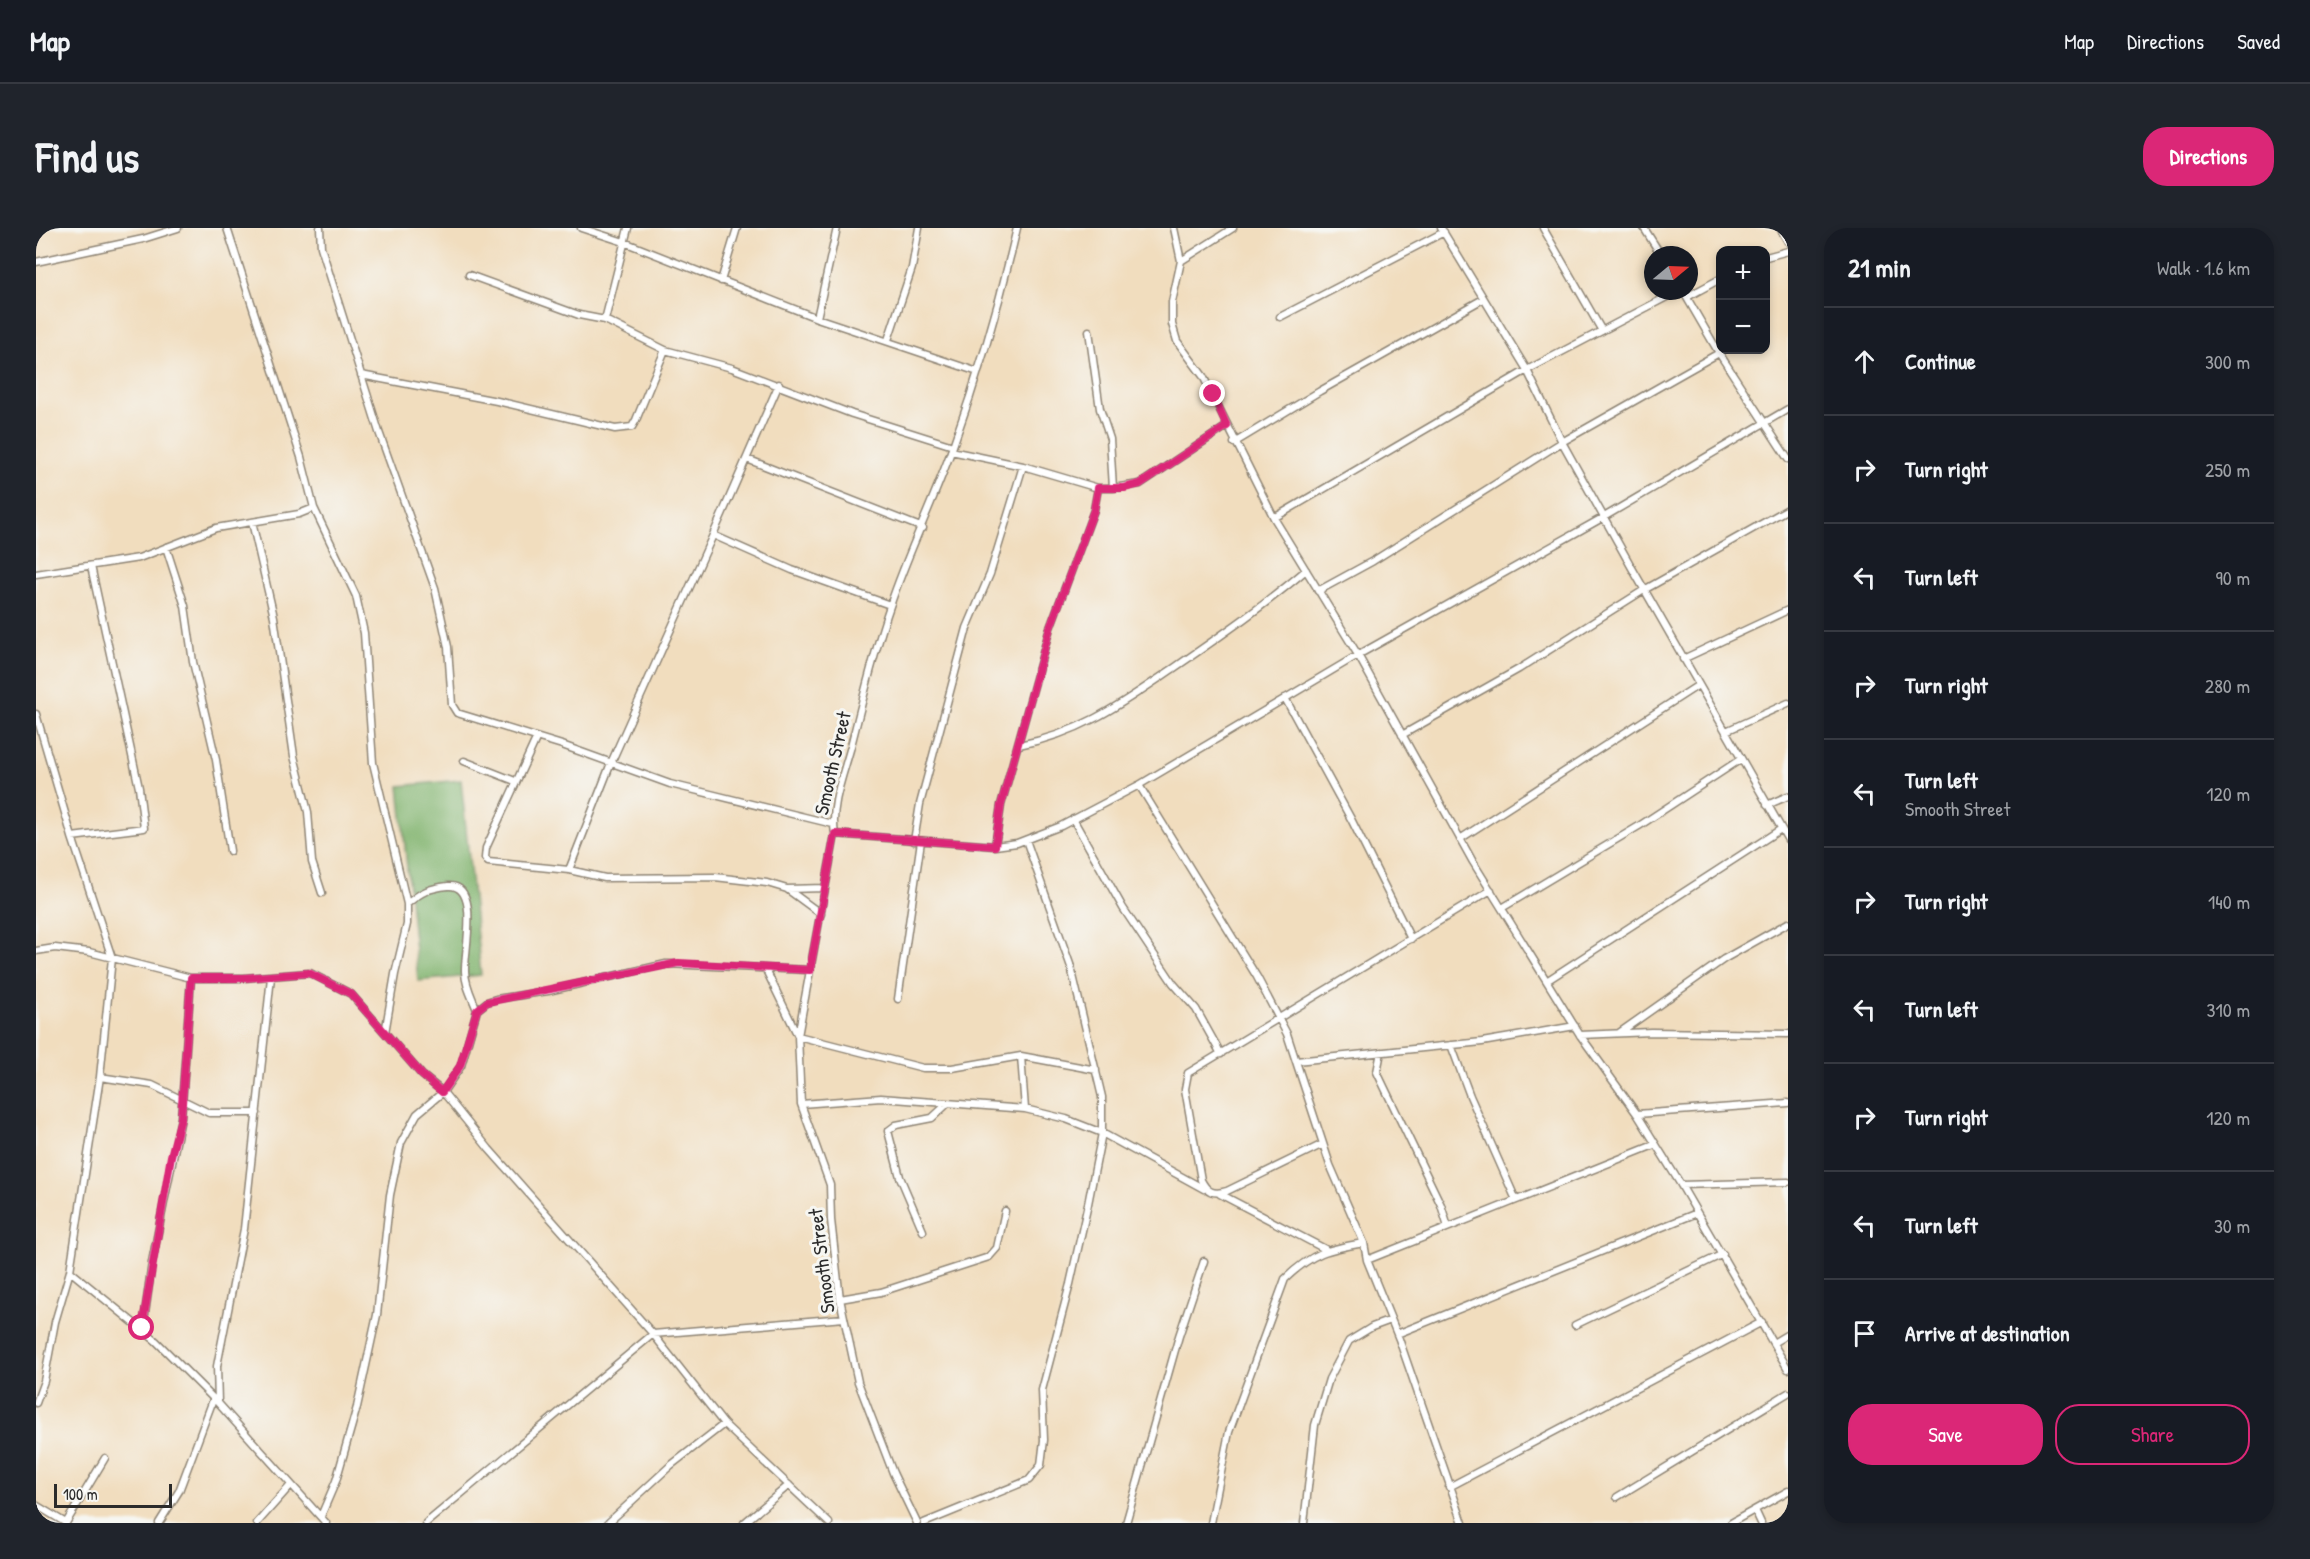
<!DOCTYPE html>
<meta charset="utf-8">
<style>
:root{--surface:#171b24;--page:#20242c;--text:#f1f3f6;--muted:#9ea1a6;--line:#363941;--accent:#db2777}
body{margin:0;font-family:"Patrick Hand",sans-serif;background:var(--page);color:var(--text)}
.controls{position:absolute;right:18px;top:18px;display:grid;overflow:hidden;border-radius:12px;box-shadow:0 3px 9px #0003}
.controls button{width:54px;height:54px;display:grid;place-items:center;padding:0;border:0;border-bottom:2px solid var(--line);background:var(--surface);color:var(--text);font:30px sans-serif}
.compass{position:absolute;left:1608px;top:18px;width:54px;height:54px;border-radius:50%;background:var(--surface);box-shadow:0 3px 9px #0003;rotate:71deg}
.scale{position:absolute;left:18px;bottom:15px;width:118px;box-sizing:border-box;padding-left:6px;border:3px solid #2b2b2b;border-top:0;font-size:16px;line-height:21px;white-space:nowrap;color:#2b2b2b;-webkit-text-stroke:4px #f6f6f2;paint-order:stroke}
.stop{position:absolute;width:18px;height:18px;margin:-14px;border:4px solid #db2777;border-radius:50%;background:#fff}
.stop.end{background:#db2777;border-color:#fff;box-shadow:0 2px 6px #0008}
.list{margin:0;padding:0;list-style:none}
h2{display:flex;justify-content:space-between;align-items:center;height:78px;margin:0;padding:0 24px;font-size:26px}
h2 small{font-size:20px;font-weight:400;color:var(--muted)}
.list li{display:grid;grid-template-columns:39px 1fr auto;gap:18px;align-items:center;box-sizing:border-box;height:108px;padding:0 24px;border-top:2px solid var(--line)}
.list b{display:block;font-size:22px;white-space:nowrap}
.list p{margin:0;font-size:20px;white-space:nowrap;color:var(--muted)}
.list em{font-size:20px;font-style:normal;color:var(--muted)}
.actions{display:flex;gap:12px;padding:18px 24px}
.actions a{flex:1;padding:14px 0;border:2px solid var(--accent);border-radius:24px;text-align:center;font-size:21px;color:var(--accent)}
.actions .main{background:var(--accent);color:#fff}
.icon{flex:none;width:33px;height:33px;fill:none;stroke:currentColor;stroke-width:2;stroke-linecap:round;stroke-linejoin:round}
.map{position:relative;flex:none;width:1752px;height:1295px;overflow:hidden;border-radius:24px}
header{display:flex;align-items:center;gap:36px;box-sizing:border-box;height:84px;padding:0 30px;background:var(--surface);border-bottom:2px solid var(--line)}
header strong{font-size:28px}
nav{display:flex;gap:33px;margin-inline-start:auto;font-size:21px}
.intro{display:flex;align-items:center;justify-content:space-between;box-sizing:border-box;height:144px;padding:0 36px}
h1{margin:0;font-size:42px}
.button{padding:15px 27px;border-radius:24px;background:var(--accent);color:#fff;font-size:21px;font-weight:700}
main{display:flex;gap:36px;padding:0 36px}
aside{flex:1;background:var(--surface);border-radius:24px;box-shadow:0 3px 9px #0003}
.map>svg:first-child{display:block}
.forest{fill:#81b46e;stroke:#56704c;stroke-width:1.5}
.lines{fill:none;stroke-linecap:round;stroke-linejoin:round}
.minor-casing{stroke:#8e8474;stroke-width:9}
.minor{stroke:#fff;stroke-width:6}
.route{stroke:#db2777;stroke-width:8}
.labels{text-anchor:middle;dominant-baseline:central;stroke-width:6;stroke-linejoin:round;paint-order:stroke}
.street-label{font-size:20px;fill:#2b2b2b;stroke:#f6f6f2}
</style>
<header>
<strong>Map</strong>
<nav><a>Map</a><a>Directions</a><a>Saved</a></nav>
</header>
<div class="intro"><h1>Find us</h1><a class="button">Directions</a></div>
<main>
<div class="map">
<svg width="1752" height="1295" viewBox="0 0 1752 1295">
<rect width="100%" height="100%" fill="#f6f6f2"/>
<filter id="ink" filterUnits="userSpaceOnUse"><feTurbulence type="fractalNoise" baseFrequency=".0167" numOctaves="2"/><feDisplacementMap in="SourceGraphic" scale="12" xChannelSelector="R" yChannelSelector="G"/><feConvolveMatrix kernelMatrix="1 2 1 2 8 2 1 2 1" color-interpolation-filters="sRGB"/></filter>
<filter id="wash" filterUnits="userSpaceOnUse"><feTurbulence type="fractalNoise" baseFrequency=".008" numOctaves="4" result="noise"/><feDisplacementMap in="SourceGraphic" scale="24" xChannelSelector="R" yChannelSelector="G"/><feGaussianBlur stdDeviation="1.35" result="paint"/><feColorMatrix in="noise" values="0 0 0 0 0 0 0 0 0 0 0 0 0 0 0 0 0 1.4 0 .05"/><feComposite in="paint" operator="in"/></filter>
<g filter="url(#wash)">
<rect width="100%" height="100%" fill="#f1ddbe"/>
<path class="forest" d="M425,552L445,747L382,753L363,558Z"/>
</g>
<g filter="url(#ink)">
<g class="lines">
<defs>
<path id="minor" d="M284,0L285,19L343,204L399,360L412,419L416,477L421,485L526,517L634,556L797,596
M545,0L588,14L781,90L942,144
M1138,0L1145,33L1136,74V96L1141,113L1167,148L1238,290L1322,427L1437,634L1544,807L1601,886L1645,957L1752,1141
M1405,0L1491,142L1526,214L1596,340L1752,612
M1507,0L1566,103
M1608,0L1625,27
M1744,0L1752,14
M1730,29L1752,23
M1145,33L1197,0
M0,34L107,11L142,0
M433,47L543,87L569,92L629,122L696,140L816,186L917,218
M685,53L701,0
M1647,63L1683,125L1752,231
M1651,69L1684,51
M1244,89L1408,4
M781,90L801,0
M569,92L592,0
M1053,103L1064,181L1074,211L1077,260H1062
M852,112L876,40L883,0
M325,147L461,173L579,201L596,199L600,192L629,122
M1198,215L1284,163L1447,71
M915,223L987,238L1062,260L1058,282L1014,400L965,577L959,618
M711,231L887,300
M1077,260L1104,256L1191,198
M278,280L320,368L328,405L337,535L371,676V696L359,746L349,805
M1238,290L1491,142L1642,63
M216,294L238,389L258,528L272,584L276,634L286,665
M677,307L743,156
M130,319L149,378L157,434L180,532L194,623
M0,346L103,330L180,300L263,286L278,280L265,229L191,0
M1282,363L1337,333L1526,214L1683,125
M1647,431L1752,382
M1249,470L1315,591L1375,711
M0,486L36,609L76,730L64,849L34,1043L19,1094L8,1153L0,1175
M1690,503L1752,475
M1366,507L1483,441L1608,362L1752,281
M500,511L450,620L449,630L452,634L533,642L569,650L679,649L731,655L751,661L785,686
M983,517C1047,505 1089,473 1141,438C1186,407 1229,377 1270,342
M428,533L479,553
M1103,557L1221,749L1251,806L1294,937L1328,1015L1331,1032L1363,1111L1427,1295
M1731,577L1752,568
M1037,591L1087,680L1137,755L1160,781L1185,826
M799,606L959,618L981,615L1025,598L1103,557L1322,427L1568,289L1752,181
M36,609L108,600L103,560L55,338
M1424,611L1661,458
M878,613L884,576L931,400L954,346L987,238
M533,642L575,535L677,307L756,342L854,377
M751,661L789,660
M371,676C385,664 393,660 412,658C445,655 428,723 429,743C429,757 436,769 441,782
M1466,680L1603,598L1705,531
M0,723L19,720L53,724L155,750H208L274,745L315,766L386,847L407,864L453,921L617,1106L688,1196L793,1295
M730,742L762,808L887,840H916L985,828L1060,842
M1512,752L1745,601
M862,771L885,613
M1583,805L1688,731L1752,695
M1544,807L1615,804L1752,806
M1415,817L1434,868L1480,972
M1345,824L1341,844L1405,977L1412,999
M985,828L989,881
M1260,833L1446,814L1539,798
M64,849L116,857L173,885H221
M765,876L845,870L989,881L1030,891L1066,905L1168,961
M1601,886L1752,875
M1287,916L1191,963C1177,967 1171,964 1165,952L1149,861L1152,845L1455,662
M1645,957L1752,954
M1184,966L1289,1021
M887,1003L864,949L852,903L860,897L896,890L910,877
M1331,1032L1618,917
M34,1043L120,1113L182,1175L290,1295
M804,1071L845,1064L953,1029L961,1020L969,983
M1539,1097L1687,1026
M107,1101L116,1034L145,890L155,750
M1361,1106L1661,985
M1737,1115L1752,1106
M182,1175L181,1138L208,1001L235,749
M1413,1259L1726,1094
M1581,1269L1752,1165
M0,1277L30,1295
M1719,1282L1725,1295
M285,1288L300,1253L321,1179L341,1087L354,967L365,915L381,886L407,864L425,838L441,782L451,774L460,771L512,763L630,736L774,742
M30,1295L69,1230
M123,1295L143,1263L177,1172
M221,1295L254,1258
M390,1295L617,1106L808,1090
M572,1295L634,1238L688,1196
M708,1295L753,1257
M881,1295L857,1245L822,1154L804,1071L795,992L794,957L765,876L762,808L799,606C794,578 808,545 815,518C827,471 838,423 854,378C872,324 898,272 917,218C943,146 964,74 981,0
M888,1295L993,1252L1005,1237L1008,1212L1006,1162L1034,1056L1052,976L1066,905V869L1035,739L990,612
M1090,1295L1143,1108L1168,1033
M1175,1295L1193,1204L1249,1051C1277,1024 1292,1021 1328,1015
M1268,1295L1279,1197L1293,1151L1313,1113L1336,1099L1355,1092
M1695,1295L1752,1263"/>
</defs>
<use href="#minor" class="minor-casing"/>
<use href="#minor" class="minor"/>
</g>
</g>
<g class="lines" filter="url(#ink)">
<path class="route" d="M106,1100L135,928L145,890L155,750H208L273,745L315,766L386,847L406,864L424,838L441,782L451,774L642,735L774,742L799,606L959,618L965,577L1014,400L1058,282L1062,260H1088L1104,256L1191,198L1177,166"/>
</g>
<g class="labels">
<g class="street-label">
<text transform="translate(796 535) rotate(-77)">Smooth Street</text>
<text transform="translate(785 1033) rotate(-97)">Smooth Street</text>
</g>
</g>
</svg>
<div class="controls">
<button>+</button>
<button>−</button>
</div>
<svg class="compass" viewBox="-18 -18 36 36"><path d="M0-13l5 13h-10z" fill="#e53935"/><path d="M0 13l5-13h-10z" fill="#9ea1a6"/></svg>
<div class="scale">100 m</div>
<div class="stop" style="left:106px;top:1100px"></div>
<div class="stop end" style="left:1177px;top:166px"></div>
</div>
<aside>
<h2>21 min<small>Walk · 1.6 km</small></h2>
<ul class="list">
<li><svg class="icon" aria-label="ahead" viewBox="0 0 24 24"><path d="M12 20V5M6 11l6-6 6 6"/></svg><div><b>Continue</b></div><em>300 m</em></li>
<li><svg class="icon" aria-label="right" viewBox="0 0 24 24"><path d="M7 20v-9h11M14 6l5 5-5 5"/></svg><div><b>Turn right</b></div><em>250 m</em></li>
<li><svg class="icon" aria-label="left" viewBox="0 0 24 24"><path d="M17 20v-9H6M10 6l-5 5 5 5"/></svg><div><b>Turn left</b></div><em>90 m</em></li>
<li><svg class="icon" aria-label="right" viewBox="0 0 24 24"><path d="M7 20v-9h11M14 6l5 5-5 5"/></svg><div><b>Turn right</b></div><em>280 m</em></li>
<li><svg class="icon" aria-label="left" viewBox="0 0 24 24"><path d="M17 20v-9H6M10 6l-5 5 5 5"/></svg><div><b>Turn left</b><p>Smooth Street</p></div><em>120 m</em></li>
<li><svg class="icon" aria-label="right" viewBox="0 0 24 24"><path d="M7 20v-9h11M14 6l5 5-5 5"/></svg><div><b>Turn right</b></div><em>140 m</em></li>
<li><svg class="icon" aria-label="left" viewBox="0 0 24 24"><path d="M17 20v-9H6M10 6l-5 5 5 5"/></svg><div><b>Turn left</b></div><em>310 m</em></li>
<li><svg class="icon" aria-label="right" viewBox="0 0 24 24"><path d="M7 20v-9h11M14 6l5 5-5 5"/></svg><div><b>Turn right</b></div><em>120 m</em></li>
<li><svg class="icon" aria-label="left" viewBox="0 0 24 24"><path d="M17 20v-9H6M10 6l-5 5 5 5"/></svg><div><b>Turn left</b></div><em>30 m</em></li>
<li><svg class="icon" aria-label="arrive" viewBox="0 0 24 24"><path d="M6 21V4h12l-3 4 3 4H6"/></svg><div><b>Arrive at destination</b></div></li>
</ul>
<div class="actions"><a class="main">Save</a><a>Share</a></div>
</aside>
</main>
